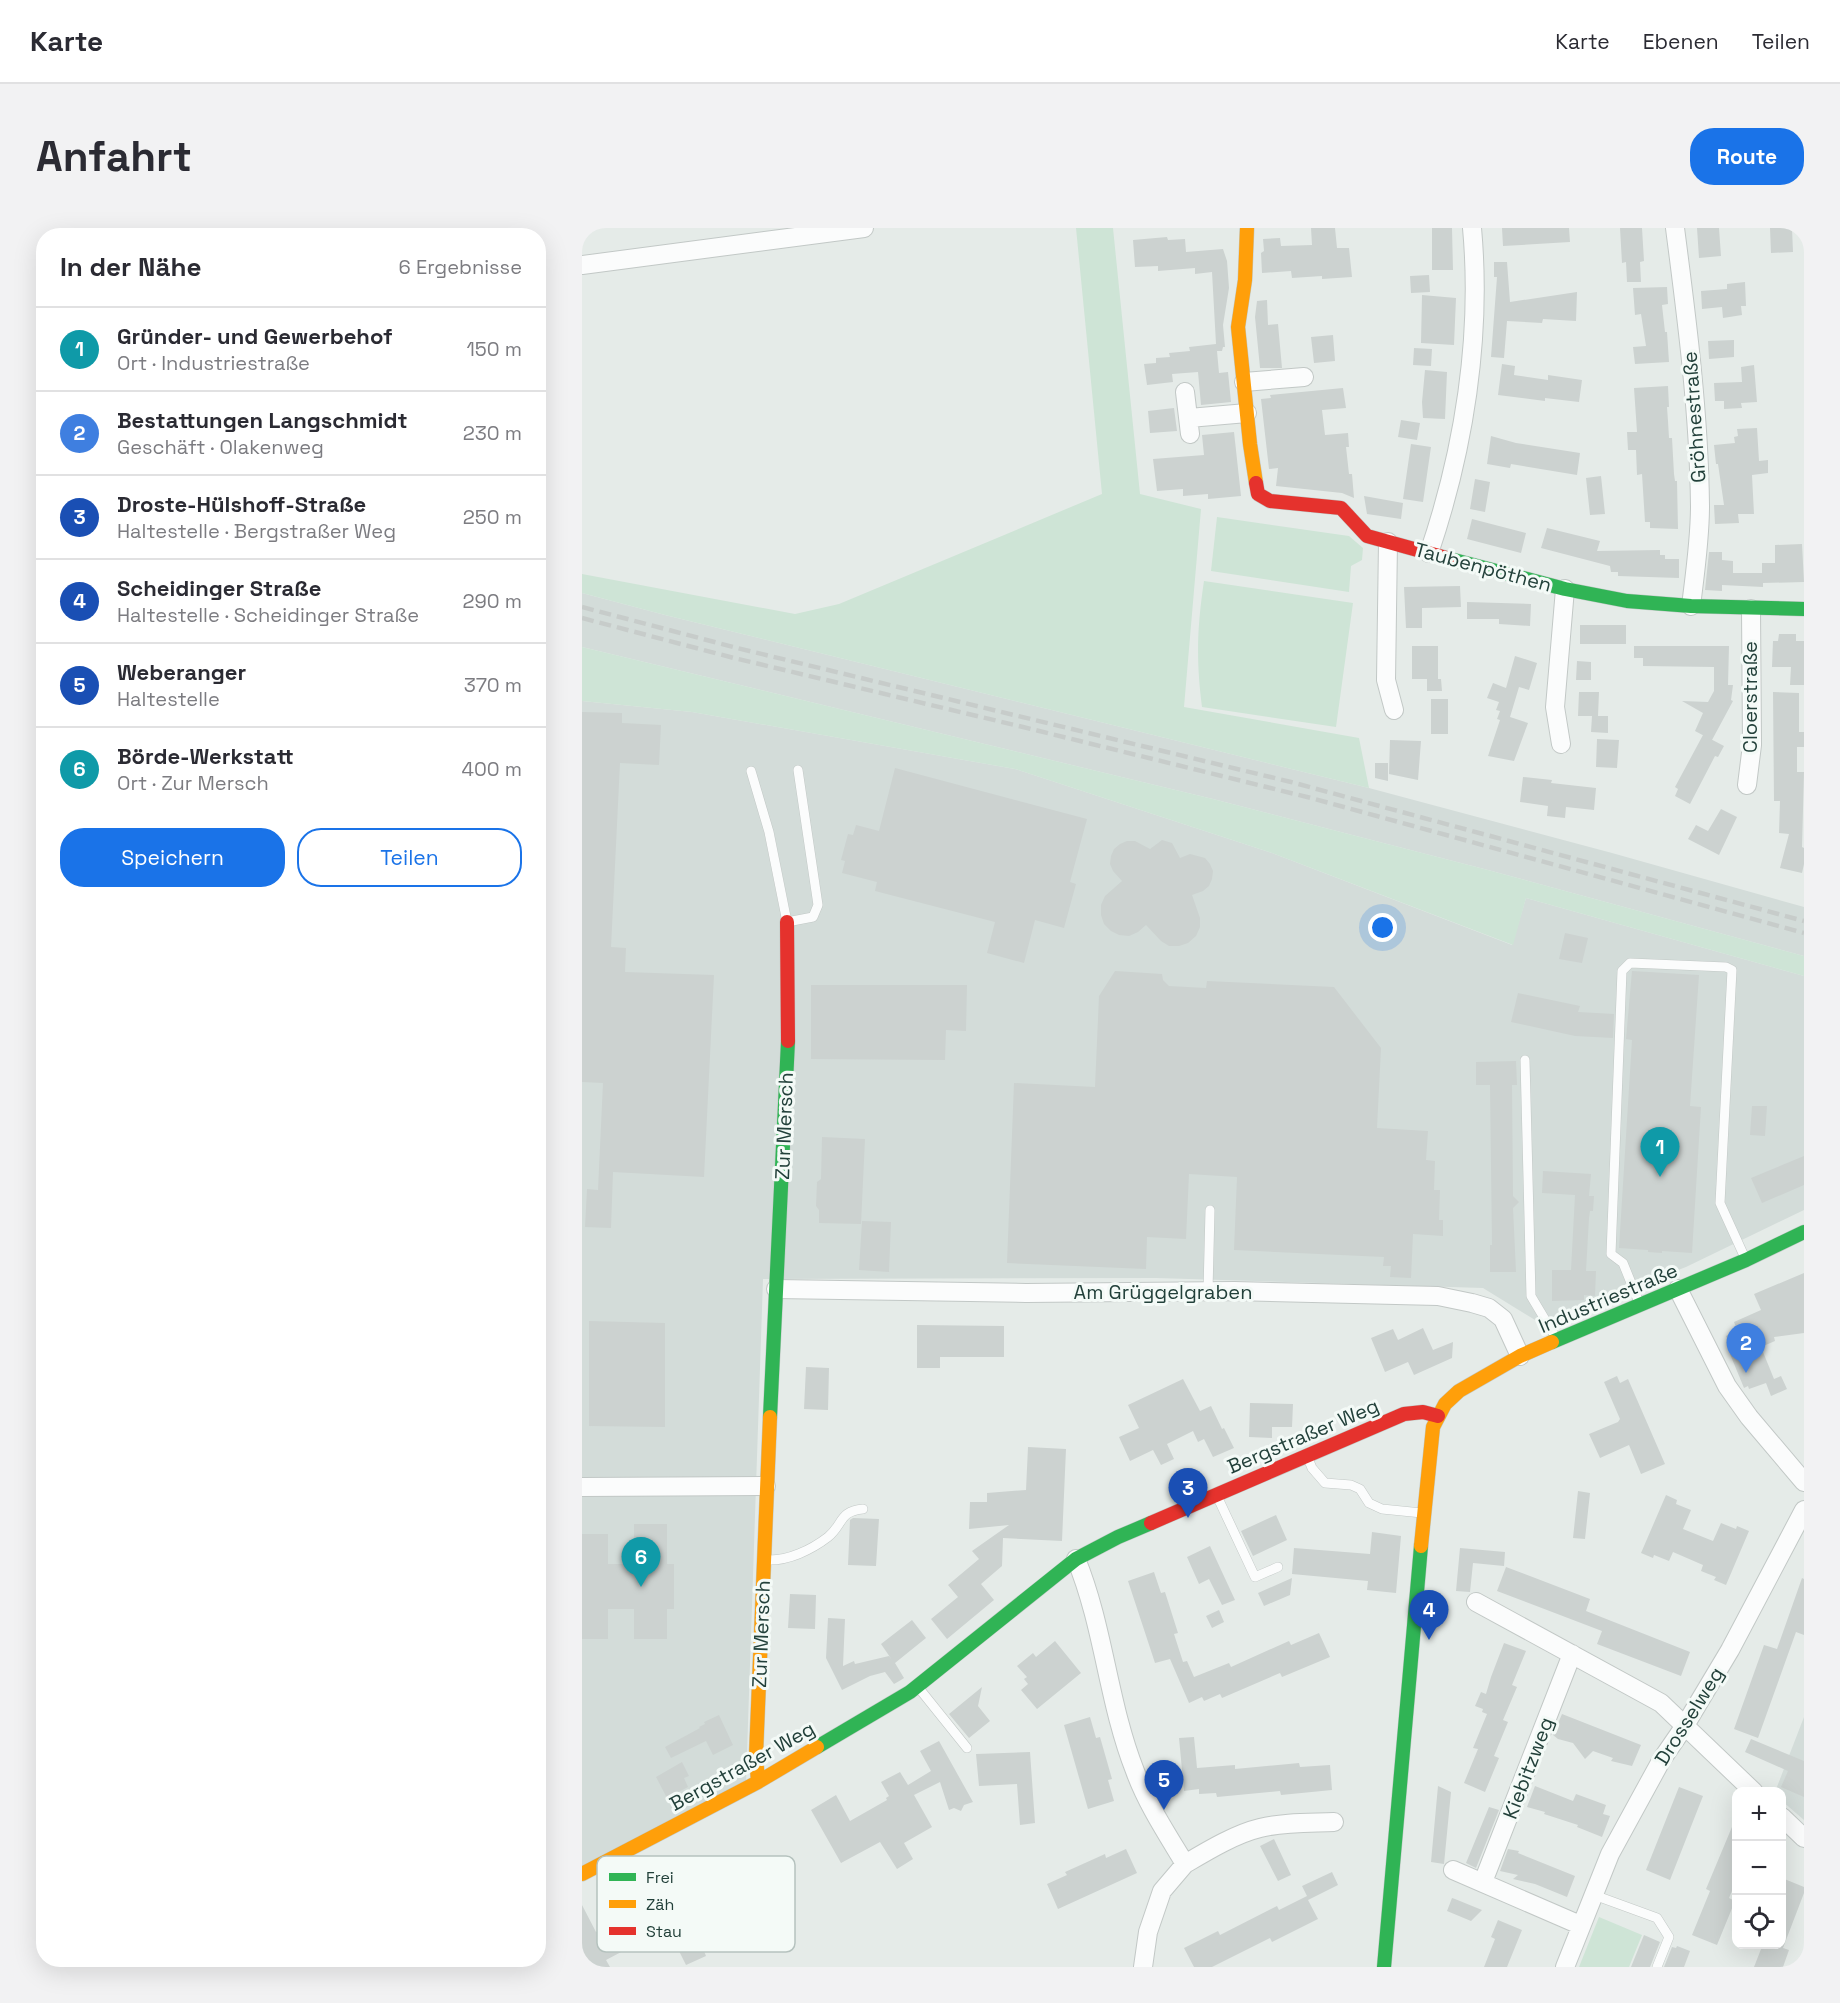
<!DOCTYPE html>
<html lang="de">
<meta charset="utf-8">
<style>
:root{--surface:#fff;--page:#f2f2f3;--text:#2b2b33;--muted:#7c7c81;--line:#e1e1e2;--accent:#1a73e8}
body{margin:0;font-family:"Space Grotesk",sans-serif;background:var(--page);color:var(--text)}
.controls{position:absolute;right:18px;bottom:18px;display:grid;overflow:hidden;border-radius:12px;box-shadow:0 6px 24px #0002}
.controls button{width:54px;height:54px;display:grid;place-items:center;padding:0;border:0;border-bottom:2px solid var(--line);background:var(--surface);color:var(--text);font:30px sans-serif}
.you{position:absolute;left:801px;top:700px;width:21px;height:21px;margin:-15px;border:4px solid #fff;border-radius:50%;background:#1a73e8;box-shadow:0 0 0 9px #1a73e833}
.badge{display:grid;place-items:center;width:39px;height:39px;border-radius:50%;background:var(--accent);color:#fff;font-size:20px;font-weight:700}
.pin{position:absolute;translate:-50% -50px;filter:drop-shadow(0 2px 3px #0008)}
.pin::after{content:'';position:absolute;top:32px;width:21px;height:18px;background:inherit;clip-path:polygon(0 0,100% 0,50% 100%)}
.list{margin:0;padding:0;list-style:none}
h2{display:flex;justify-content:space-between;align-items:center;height:78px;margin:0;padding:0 24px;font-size:26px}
h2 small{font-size:20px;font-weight:400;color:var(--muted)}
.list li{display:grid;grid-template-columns:39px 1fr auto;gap:18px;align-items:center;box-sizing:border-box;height:84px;padding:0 24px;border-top:2px solid var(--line)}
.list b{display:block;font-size:22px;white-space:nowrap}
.list p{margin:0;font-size:20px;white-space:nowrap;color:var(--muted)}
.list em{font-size:20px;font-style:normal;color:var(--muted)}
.actions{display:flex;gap:12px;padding:18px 24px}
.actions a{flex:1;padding:14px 0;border:2px solid var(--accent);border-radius:24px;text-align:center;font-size:21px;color:var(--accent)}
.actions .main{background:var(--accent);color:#fff}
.icon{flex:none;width:33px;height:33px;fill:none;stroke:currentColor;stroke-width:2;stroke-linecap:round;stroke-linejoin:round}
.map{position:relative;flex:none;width:1222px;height:1739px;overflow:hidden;border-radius:24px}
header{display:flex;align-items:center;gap:36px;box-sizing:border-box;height:84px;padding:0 30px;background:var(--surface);border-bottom:2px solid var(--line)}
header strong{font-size:28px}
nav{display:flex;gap:33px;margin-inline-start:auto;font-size:21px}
.intro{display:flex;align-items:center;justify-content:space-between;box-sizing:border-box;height:144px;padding:0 36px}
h1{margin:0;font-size:42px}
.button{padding:15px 27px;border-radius:24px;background:var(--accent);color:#fff;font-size:21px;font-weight:700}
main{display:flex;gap:36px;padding:0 36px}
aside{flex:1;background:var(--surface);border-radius:24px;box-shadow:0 6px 24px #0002}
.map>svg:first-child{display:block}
.built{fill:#d3dcd9}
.green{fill:#cee4d6}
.building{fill:#ccd2d0}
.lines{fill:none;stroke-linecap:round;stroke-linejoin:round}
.lane-casing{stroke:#c2c8c6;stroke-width:10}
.street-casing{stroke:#c2c8c6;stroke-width:20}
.fast-casing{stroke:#c1c9c6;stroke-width:15}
.slow-casing{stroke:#c1c9c6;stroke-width:15}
.jam-casing{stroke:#c1c9c6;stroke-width:15}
.lane{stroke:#fbfcfc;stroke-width:9}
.street{stroke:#fbfcfc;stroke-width:18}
.fast{stroke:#30b455;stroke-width:14}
.slow{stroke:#ff9f0a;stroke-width:14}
.jam{stroke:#e5322d;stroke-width:14}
.rail{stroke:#c7ccca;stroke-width:4.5;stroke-dasharray:12 6;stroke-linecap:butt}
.labels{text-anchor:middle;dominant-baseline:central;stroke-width:6;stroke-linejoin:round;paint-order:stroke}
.street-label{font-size:20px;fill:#22403a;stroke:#f4faf7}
.key{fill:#f4faf7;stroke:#b5c2be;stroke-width:1.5}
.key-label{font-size:16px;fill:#22403a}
</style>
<header>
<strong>Karte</strong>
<nav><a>Karte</a><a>Ebenen</a><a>Teilen</a></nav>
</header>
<div class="intro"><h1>Anfahrt</h1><a class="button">Route</a></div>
<main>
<aside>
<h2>In der Nähe<small>6 Ergebnisse</small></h2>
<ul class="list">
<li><span class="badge" style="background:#0f9aa8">1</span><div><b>Gründer- und Gewerbehof</b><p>Ort · Industriestraße</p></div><em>150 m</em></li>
<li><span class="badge" style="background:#3f7fe0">2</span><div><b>Bestattungen Langschmidt</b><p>Geschäft · Olakenweg</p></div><em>230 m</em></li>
<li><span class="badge" style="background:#1a4fb4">3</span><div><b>Droste-Hülshoff-Straße</b><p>Haltestelle · Bergstraßer Weg</p></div><em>250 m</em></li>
<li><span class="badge" style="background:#1a4fb4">4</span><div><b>Scheidinger Straße</b><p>Haltestelle · Scheidinger Straße</p></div><em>290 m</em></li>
<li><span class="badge" style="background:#1a4fb4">5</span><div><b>Weberanger</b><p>Haltestelle</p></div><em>370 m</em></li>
<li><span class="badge" style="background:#0f9aa8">6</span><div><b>Börde-Werkstatt</b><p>Ort · Zur Mersch</p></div><em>400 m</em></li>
</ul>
<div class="actions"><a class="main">Speichern</a><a>Teilen</a></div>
</aside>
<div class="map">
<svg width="1222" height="1739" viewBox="0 0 1222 1739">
<rect width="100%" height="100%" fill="#e5ebe8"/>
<path class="built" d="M0,365L83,387L787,560L1030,625L1222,679V728L906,642L631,571L0,419Z
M0,473L110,484L433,541L690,625L930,717L944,670L1222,748V982L1104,1039L958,1095L901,1060L574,1050L181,1051L164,1555L0,1639Z
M1222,1489V1592L1200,1573V1564H1193Z"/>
<path class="green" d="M494,0H531L558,266L619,281L602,479L777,510L787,560L83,387L0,365V346L213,386L257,376L520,266Z
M635,289L767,308L781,320L780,332L769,338L767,364L629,343Z
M622,353L771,375L754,499L620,479C614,432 615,400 622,353Z
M0,419L631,571L906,642L1222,728V748L944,670L931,717L690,625L433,541L110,484L0,473Z
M1017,1689L1060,1707L1047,1739H997Z"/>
<path class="building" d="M729,0H753L755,20H767L770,49L740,51V48L710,50L709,43L680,45L679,25L682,23L681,11L698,10L699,18L730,17Z
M850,0H870L871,42H850Z
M920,0H987L988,14L921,18Z
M1038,0H1060L1062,33L1058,34L1059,54H1045L1044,34L1040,35Z
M1115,0H1137L1139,28L1117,30Z
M1188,0H1210L1211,24L1189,25Z
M585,9L586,12L603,11L604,24L641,21L645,33L647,60L641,97L643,119H641L640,123H635L637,145L646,144L649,174L619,177L616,144L590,146L591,154L565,157L562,136L574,135V130L588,129L587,125L608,123L607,119L634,116L630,44L613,46V40L576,43V38L553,39L551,12Z
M912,34H925L928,74L995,64L994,93L961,91L960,95L925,93L922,130L909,129L915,49H912Z
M847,47L848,64L829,65L828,48Z
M1163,54L1164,78H1159L1160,87L1141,90L1140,79L1120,81L1119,63L1145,61V56Z
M1085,59L1086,76L1080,77L1083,104H1085L1087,134L1053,136L1051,119L1064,118L1059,86L1053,87L1051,60Z
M840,67L874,70L872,117L839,115Z
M685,72L686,97L696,96L700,140H678L673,89L675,73Z
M751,107L753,133L732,135L729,109Z
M1152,112V129L1127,131L1126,113Z
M832,120L850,121L849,138L831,137Z
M920,136L933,138L932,147L966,152V147L1000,152L997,174L963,170V173L916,167Z
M1172,137L1175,174L1159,175L1160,180L1142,181V173H1133L1132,155L1160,154L1159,139Z
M843,142L865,144L863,191L841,190L840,174Z
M1086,158L1087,179H1085L1086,193L1087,210H1090L1092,246L1093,253H1095L1096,301L1068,300V294H1063L1060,246L1055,247L1054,222H1046L1045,204H1055L1052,160Z
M761,160L764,180L740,182L743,207L766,205L767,219H764L767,246H770L772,270L760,265L694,258L696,240L687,241L679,171L689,170L688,167Z
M592,180L595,203L568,205L566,183Z
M819,192L838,195L835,212L816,209Z
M1175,200L1177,233L1186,232V245L1170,247L1172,286H1156L1157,295L1133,296L1132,277H1142L1136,236H1134L1132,217L1153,215L1152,209L1156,208L1155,201Z
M652,204L659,268L626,271V266L601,268V261L575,263L571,231L622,227L620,207Z
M909,208L934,215L998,225L995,247L929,236L928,240L905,236Z
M829,216L849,219L841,274L821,271Z
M1019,248L1023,286L1008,287L1004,250Z
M893,251L908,254L903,284L888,281Z
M782,268L821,275L819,291L785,286Z
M890,291L944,305L939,325L885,311Z
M965,300L1018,313L1015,323L1078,322V327H1083V331H1097V350L1036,348V344H1029L1028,338L959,320Z
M1220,316L1222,354L1181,355V359L1140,357V363L1123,362L1127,324H1140V332L1151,333V345H1180V335H1193V317Z
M878,358L879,379L840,380V400H824L822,359Z
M885,374L949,376L948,398L917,396V391H885Z
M998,397H1044V416H998Z
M1197,406H1214V413H1222V457H1208L1209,439H1190L1191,413H1196Z
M830,418H856V451H859L860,463H845V451H830Z
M1052,418H1147L1146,457H1151L1149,472L1151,473L1130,512L1113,503L1121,485L1100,473L1126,474L1132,463V439L1061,438V430H1052Z
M933,428L955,435L947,462L937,459L928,489L946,495L932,533L906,528L918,492L915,491L918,483L914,482L917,474L905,470L911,455L924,460Z
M995,433L1009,434V452H994Z
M997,464H1017L1016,488H1026V505L1009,504L1010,488H996Z
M1191,464L1217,465V504H1222V519H1215V544H1222L1220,619L1222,620V636L1220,645L1198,640L1207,606L1197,605L1198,573H1192Z
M849,471H866V506H849Z
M0,484L40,485V495L79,497L77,537L38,535L29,719L44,720L43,744L132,747L122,949L31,944L29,1000L3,999L5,961L16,962L21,855L0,854Z
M1121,507L1142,518L1136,529L1133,528L1108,576L1093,568L1096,561L1093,559Z
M1015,511L1037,512L1035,540L1014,539Z
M808,512L839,513L836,552L807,546Z
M793,535H806V553L793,550Z
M313,540L505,591L488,654L494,656L482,700L453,692L442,735L405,725L413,694L293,663L295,654L260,645L263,633L259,632L266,606L271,607L274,597L297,603Z
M941,549L970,552L969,555L1014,560L1012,582L984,579L983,590L965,588L966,578L938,574Z
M1139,581L1155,589L1137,627L1106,611L1114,597L1126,603Z
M580,612L590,615L598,630L608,626L623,630L628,636L631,643L630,651L627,658L621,663L610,667L618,690V699L614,708L606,715L597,718H587L579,713L564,697L556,704L547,708L537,707L529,703L522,696L519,687V677L523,668L540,653L531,643L528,636L529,628L532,621L538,616L545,613H553L568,621Z
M983,705L1006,710L1000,735L977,731Z
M533,743L580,746L581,752L587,758L624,760L625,753L752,759L799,820L795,900L846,903L844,932L853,933L852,962H858L857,992H861V1008L831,1006L829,1050L808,1049L809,1038H801L802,1029L652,1022L655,949L607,946L604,1011L565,1009L564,1041L425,1035L432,855L513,859L517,768Z
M1050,743L1117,747L1108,878L1119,879L1110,1025L1080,1023V1025L1066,1024V1022L1037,1020L1050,812L1044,811Z
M229,757H385L384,803L364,802L363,832L229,831Z
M936,765L998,778L996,784L1032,786L1031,810L993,808L929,794Z
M934,833L935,857H930L931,968L937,974L931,980L934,1044H908V1017H910L908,857H894V834Z
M1170,878H1185L1183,908L1168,907Z
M240,909L283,911L279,996L237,995V982L234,978L235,954L239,951Z
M1222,928V957L1180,975L1169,950Z
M961,943L1009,946L1007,968H1012L1011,983H1008L1007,990L1004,1043H1014L1013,1068L1002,1067V1072L970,1073V1042H989L993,967L960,965Z
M280,993L309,994L307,1044L277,1042Z
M1222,1045V1105L1192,1109L1193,1113L1179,1119L1192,1151L1199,1148L1205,1161L1189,1168L1184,1155L1167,1161L1166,1158L1162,1160L1148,1126L1151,1125L1144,1108L1155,1102L1152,1094L1179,1082L1172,1066Z
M7,1093L83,1095V1199L7,1198Z
M335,1097L422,1098V1129H358V1140H335Z
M841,1100L851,1122L871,1114L870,1130L832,1147L826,1134L803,1144L789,1110L811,1101L816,1112Z
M224,1139L247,1140L246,1182L222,1181Z
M1035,1148L1038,1155L1046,1151L1083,1236L1059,1246L1047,1217L1018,1230L1007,1206L1036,1194L1038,1191L1022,1154Z
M601,1151L618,1183L629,1178L640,1201L642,1200L652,1220L631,1229L622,1211L616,1214L611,1203L585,1216L592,1231L579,1237L571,1222L548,1233L537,1209L557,1200L546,1177Z
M668,1175L711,1176L710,1199H690V1210L667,1209Z
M446,1219L484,1221L480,1313L421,1310L420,1338L399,1356L412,1372L365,1411L349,1391L376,1369L366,1357L397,1331L390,1323L427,1297L387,1301L388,1274H405V1265L444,1262Z
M996,1263L1008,1265L1003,1311L991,1310Z
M1084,1267L1095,1272L1094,1276L1109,1282L1101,1301L1131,1313L1139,1295L1154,1301L1155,1298L1167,1303L1144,1357L1132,1352L1134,1349L1119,1343L1121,1337L1091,1324L1087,1333L1072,1327L1071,1330L1059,1325Z
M694,1287L705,1312L671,1328L659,1303Z
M271,1290L297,1291L294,1338L266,1337L268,1292Z
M52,1296H85V1336H92V1381H85V1411H52V1381H26V1411H0V1306H26V1336H52Z
M790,1304L819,1308L814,1365L785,1362L786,1353L710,1346L712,1320L788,1326Z
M628,1318L653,1372L640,1377L627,1351L617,1356L605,1329Z
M878,1320L923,1324L922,1338L891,1335L888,1364L874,1363Z
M924,1339L1008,1371L1004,1383L1108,1424L1099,1448L1015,1416L1020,1403L915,1363Z
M572,1344L579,1365L583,1364L596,1405L592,1406L601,1434L605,1433L612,1449L647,1435L649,1439L707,1413L709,1417L737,1405L748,1429L700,1449L698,1445L640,1470L638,1466L622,1473L620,1469L607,1475L588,1431L573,1435L546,1353Z
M710,1350L708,1367L682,1378L676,1365Z
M1220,1350L1222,1351V1407L1214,1404L1176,1510L1152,1501L1182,1417L1195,1421Z
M208,1366L234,1367L233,1401L206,1400Z
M637,1382L642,1394L630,1400L624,1388Z
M246,1390L263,1391L261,1438L272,1433L273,1436L307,1428L310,1432L299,1416L330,1392L344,1410L313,1435L322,1450L319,1452L312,1456L303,1444L288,1448L260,1462L244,1430Z
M473,1413L499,1445L455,1481L439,1462L446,1456L442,1451L445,1449L435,1438L451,1425L454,1429Z
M922,1415L944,1423L930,1457L935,1459L921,1492L926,1494L912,1528L917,1530L903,1564L882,1555L896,1521L891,1520L905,1486L900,1484L901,1481L893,1478L899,1464L904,1466L909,1449Z
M400,1459L396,1478L408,1493L387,1510L367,1486Z
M980,1486L1059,1517L1050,1538L1029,1533L1031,1530L1011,1523L1003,1531L991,1515L976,1511L971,1507Z
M137,1487L151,1517L131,1527L124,1513L89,1530L83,1519L118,1500L117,1499L123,1496L122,1494Z
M508,1489L514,1510L518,1509L530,1551L526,1552L532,1573L506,1581L482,1497Z
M612,1509L615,1540L653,1537V1541L717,1535L718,1539L748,1537L750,1562L699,1567L698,1563L635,1569L634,1565L617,1566V1561L602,1563L597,1510Z
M1169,1511L1222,1533V1569L1199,1559L1206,1543L1163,1524Z
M357,1513L391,1574L382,1577L379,1583L372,1580L367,1582L358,1554L332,1567L350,1599L322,1615L331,1631L315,1641L298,1614L259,1635L229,1582L254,1567L268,1593L305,1572L304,1570L307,1568L299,1554L318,1544L326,1557L349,1543L338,1523Z
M448,1524L453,1595L438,1597L435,1556L397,1558L394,1526Z
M100,1534L107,1548L102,1550L106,1559L85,1570L74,1549Z
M856,1558L869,1564L862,1636L849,1634Z
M953,1558L991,1573L994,1566L1024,1577L1021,1586L1028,1588L1020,1609L995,1599L996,1597L962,1586L963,1584L945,1579Z
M1097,1559L1121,1568L1088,1652L1064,1642Z
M907,1579L917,1582L894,1640L884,1635Z
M1155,1587V1651L1147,1670L1153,1673L1135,1717L1110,1707L1128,1663L1124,1661Z
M692,1611L709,1647L696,1653L678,1618Z
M544,1621L555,1645L476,1681L465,1656L485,1647L483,1644L523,1626L524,1630Z
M926,1621L937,1623L936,1625L993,1648L985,1669L953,1656L931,1651L936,1647L918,1643Z
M95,1640L100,1649L103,1647L110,1660L85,1673L96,1694L24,1732L28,1739H0V1677L14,1704L63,1680L52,1659L72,1648L74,1651Z
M750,1644L756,1657L726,1672L736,1691L690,1714L688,1710L630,1739H612L602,1720L636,1703L638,1707L695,1678L697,1682L725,1668L720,1658Z
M1200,1650L1222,1659V1665L1201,1720L1207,1722L1201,1739H1172L1181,1716H1200Z
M870,1670L873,1671L900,1682L889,1693L865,1683Z
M149,1691L150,1711L122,1723L124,1728L104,1737L93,1715Z
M916,1692L940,1702L925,1739H902L913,1711L909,1709Z
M1062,1707L1078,1714L1068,1739H1049Z
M1095,1718L1108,1723L1102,1739H1082L1090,1719L1094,1720Z"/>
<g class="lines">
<defs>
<path id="lane" d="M169,543L187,604L205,694L231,689L236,677L216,542
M943,832L949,1068L974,1110
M626,1063L628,982
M1058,1077L1041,1035L1029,1026L1040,743L1048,735L1144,739L1150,742L1138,975L1163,1030
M725,1228L730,1240L743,1255L769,1257L778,1261L787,1275L800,1281L840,1285
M635,1268L673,1349L696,1339
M185,1332C206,1333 229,1322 246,1309C261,1297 257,1283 281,1281
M336,1459L385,1520
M1012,1667L1075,1690L1087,1709L1075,1739"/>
<path id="street" d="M1093,0C1105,92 1117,185 1118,278C1118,312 1113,345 1109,378
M0,37L282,0
M662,154L722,149
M603,164L608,206
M607,190L665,185
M806,314L804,452L812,482
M847,325C882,222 900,109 890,0
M979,516L973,479L983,361
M1165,557L1170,517L1169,381
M194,1061L444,1065L652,1063L856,1068L890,1075L907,1080L921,1091L938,1128
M1096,1061L1145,1158L1167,1189L1222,1254
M0,1259L184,1258
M494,1331C522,1399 526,1475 553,1543C565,1576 585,1606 603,1636L580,1663L566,1704L561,1739
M894,1374L1079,1475L1172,1564
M1200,1589L1222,1610
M603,1636C625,1623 653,1606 678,1600C702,1594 728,1595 752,1594
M871,1642L998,1697
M901,1654L990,1426
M983,1739L1028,1626L1080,1531L1102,1499L1148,1422L1222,1282"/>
<path id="fast" d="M868,331L983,361L1045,373L1109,378L1222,381
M970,1114L1164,1032L1222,1004
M188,1189L206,813
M235,1519L328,1464L494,1331L536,1309L569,1295
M802,1739L839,1318"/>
<path id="slow" d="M665,0L663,52L656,99L668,216L674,255
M839,1318L851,1199L863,1176L877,1163L938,1128L970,1114
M176,1554L174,1527L188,1189
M0,1646L176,1554L235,1519"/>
<path id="jam" d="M674,255L676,266L688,273L759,280L785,308L868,331
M205,694L206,813
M569,1295L822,1186L841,1184L856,1188"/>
</defs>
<use href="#lane" class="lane-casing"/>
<use href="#street" class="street-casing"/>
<use href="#fast" class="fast-casing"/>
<use href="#slow" class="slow-casing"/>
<use href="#jam" class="jam-casing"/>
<use href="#lane" class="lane"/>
<use href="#street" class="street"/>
<use href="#fast" class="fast"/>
<use href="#slow" class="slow"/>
<use href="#jam" class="jam"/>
<path class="rail" d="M0,379L155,420L709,554L1222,693
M0,390L152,430L441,499L729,570L1222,705"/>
</g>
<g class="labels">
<g class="street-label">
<text transform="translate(1112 189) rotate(-94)">Gröhnestraße</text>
<text transform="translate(901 339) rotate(15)">Taubenpöthen</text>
<text transform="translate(1168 469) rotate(-90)">Cloerstraße</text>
<text transform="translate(202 898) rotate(-88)">Zur Mersch</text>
<text x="581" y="1064">Am Grüggelgraben</text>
<text transform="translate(1026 1070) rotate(-23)">Industriestraße</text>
<text transform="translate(721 1208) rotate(-23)">Bergstraßer Weg</text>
<text transform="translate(179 1406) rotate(-88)">Zur Mersch</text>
<text transform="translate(1107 1488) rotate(-58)">Drosselweg</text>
<text transform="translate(160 1538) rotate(-29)">Bergstraßer Weg</text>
<text transform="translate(946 1540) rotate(-69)">Kiebitzweg</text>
</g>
</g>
<rect x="15" y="1628" width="198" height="96" rx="9" class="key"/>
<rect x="27" y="1645" width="27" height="8" fill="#30b455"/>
<rect x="27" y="1672" width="27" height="8" fill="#ff9f0a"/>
<rect x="27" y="1699" width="27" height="8" fill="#e5322d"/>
<g class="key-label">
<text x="64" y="1655">Frei</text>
<text x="64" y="1682">Zäh</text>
<text x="64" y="1709">Stau</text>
</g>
</svg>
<div class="controls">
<button>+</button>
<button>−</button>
<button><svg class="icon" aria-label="locate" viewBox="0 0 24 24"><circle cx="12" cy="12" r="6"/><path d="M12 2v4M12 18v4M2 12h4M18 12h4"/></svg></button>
</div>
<div class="you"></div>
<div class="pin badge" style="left:1078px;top:949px;background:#0f9aa8">1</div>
<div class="pin badge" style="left:1164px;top:1145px;background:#3f7fe0">2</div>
<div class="pin badge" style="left:606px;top:1290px;background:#1a4fb4">3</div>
<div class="pin badge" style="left:847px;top:1412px;background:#1a4fb4">4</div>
<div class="pin badge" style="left:582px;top:1582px;background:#1a4fb4">5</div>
<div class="pin badge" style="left:59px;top:1359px;background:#0f9aa8">6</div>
</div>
</main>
